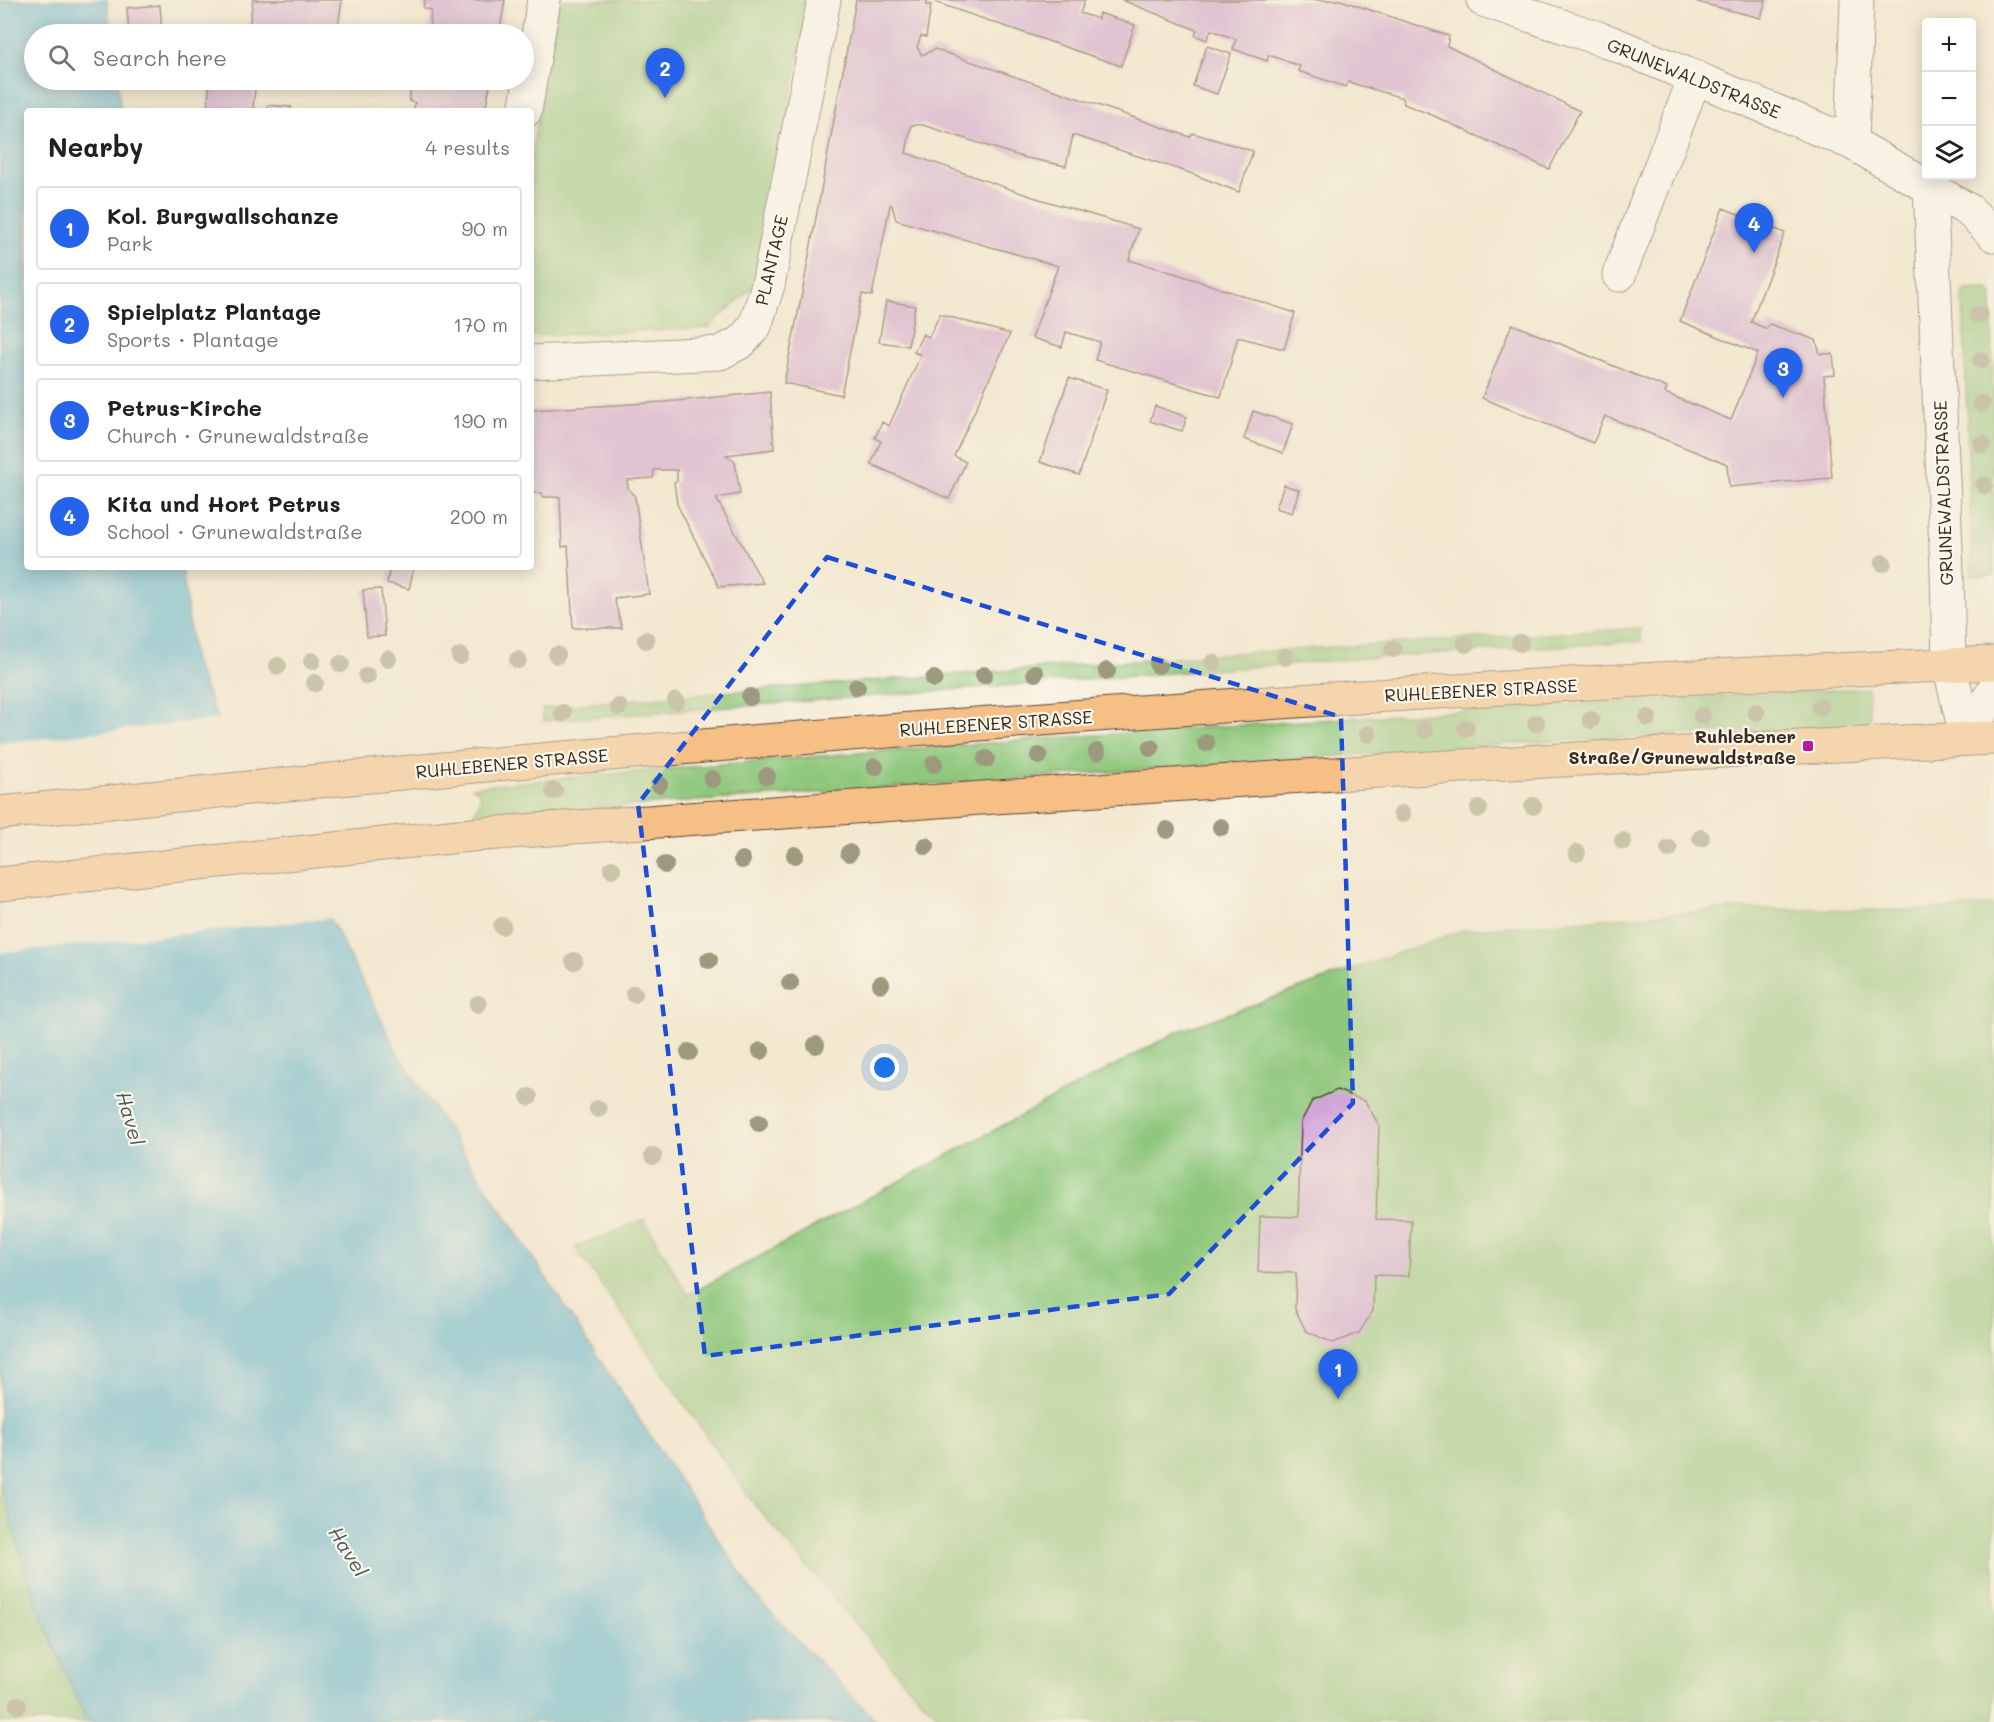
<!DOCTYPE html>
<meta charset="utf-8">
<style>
:root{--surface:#fff;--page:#f6f6f6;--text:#202124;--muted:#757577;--line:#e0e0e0;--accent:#2563eb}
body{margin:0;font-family:Mali,sans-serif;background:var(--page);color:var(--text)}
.controls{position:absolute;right:18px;top:18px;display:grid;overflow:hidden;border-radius:6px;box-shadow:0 3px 15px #0003}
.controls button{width:54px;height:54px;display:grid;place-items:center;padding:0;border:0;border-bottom:2px solid var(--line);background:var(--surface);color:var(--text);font:30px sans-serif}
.you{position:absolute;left:885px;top:1068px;width:21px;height:21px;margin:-15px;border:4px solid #fff;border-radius:50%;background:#1a73e8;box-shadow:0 0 0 9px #1a73e833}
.badge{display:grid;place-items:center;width:39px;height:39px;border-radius:50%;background:var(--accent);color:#fff;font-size:20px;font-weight:700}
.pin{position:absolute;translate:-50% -50px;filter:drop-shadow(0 2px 3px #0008)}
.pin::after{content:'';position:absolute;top:32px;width:21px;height:18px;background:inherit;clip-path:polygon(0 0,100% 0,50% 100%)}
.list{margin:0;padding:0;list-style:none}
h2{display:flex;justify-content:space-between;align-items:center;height:78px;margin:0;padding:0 24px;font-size:26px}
h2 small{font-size:20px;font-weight:400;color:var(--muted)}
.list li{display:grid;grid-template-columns:39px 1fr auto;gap:18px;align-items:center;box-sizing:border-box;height:84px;margin:0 12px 12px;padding:0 12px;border:2px solid var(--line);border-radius:6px}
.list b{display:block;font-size:22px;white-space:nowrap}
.list p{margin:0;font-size:20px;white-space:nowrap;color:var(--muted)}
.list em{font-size:20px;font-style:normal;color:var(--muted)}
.icon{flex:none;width:33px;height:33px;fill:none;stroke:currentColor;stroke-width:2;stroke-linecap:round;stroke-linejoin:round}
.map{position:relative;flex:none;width:1994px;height:1722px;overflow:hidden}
.search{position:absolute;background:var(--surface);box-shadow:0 3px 15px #0003;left:24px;top:24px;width:510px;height:66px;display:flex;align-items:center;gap:15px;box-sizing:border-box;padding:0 21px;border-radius:33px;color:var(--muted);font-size:22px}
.panel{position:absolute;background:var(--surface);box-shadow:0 3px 15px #0003;left:24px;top:108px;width:510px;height:462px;border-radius:6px}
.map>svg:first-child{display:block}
.green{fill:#8fc77b;stroke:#65784c;stroke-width:1.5}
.water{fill:#57b3d5;stroke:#496e7a;stroke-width:1.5}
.pier{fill:#f3e8d0}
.building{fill:#cb9ad5}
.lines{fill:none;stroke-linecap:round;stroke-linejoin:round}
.minor-casing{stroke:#574639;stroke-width:35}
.major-casing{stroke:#574639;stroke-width:35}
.minor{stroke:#fff;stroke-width:33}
.major{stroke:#f5bf86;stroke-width:33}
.tree{fill:#9c997e}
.marked{fill:none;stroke:#1d4ed8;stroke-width:4.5;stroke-dasharray:12 8;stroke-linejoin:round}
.poi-dot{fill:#b5179e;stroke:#fbf7ec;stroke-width:2}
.labels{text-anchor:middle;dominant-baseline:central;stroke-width:4.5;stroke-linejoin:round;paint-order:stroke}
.street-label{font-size:18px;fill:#3b2a1e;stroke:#fbf7ec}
.poi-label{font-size:18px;font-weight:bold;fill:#3b2a1e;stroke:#fbf7ec;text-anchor:end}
.water-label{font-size:20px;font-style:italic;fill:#455a5e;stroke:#fbf7ec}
</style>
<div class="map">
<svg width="1994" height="1722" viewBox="0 0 1994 1722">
<rect width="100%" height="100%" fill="#fbf7ec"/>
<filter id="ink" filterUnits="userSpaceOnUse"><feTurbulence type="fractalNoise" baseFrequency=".0167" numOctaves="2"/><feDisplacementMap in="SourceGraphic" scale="12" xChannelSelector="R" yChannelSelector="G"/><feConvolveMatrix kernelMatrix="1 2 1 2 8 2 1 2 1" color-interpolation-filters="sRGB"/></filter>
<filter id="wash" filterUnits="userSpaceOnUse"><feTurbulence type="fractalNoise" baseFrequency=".008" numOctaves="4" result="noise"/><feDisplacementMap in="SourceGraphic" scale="24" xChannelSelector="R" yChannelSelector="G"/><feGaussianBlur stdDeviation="1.35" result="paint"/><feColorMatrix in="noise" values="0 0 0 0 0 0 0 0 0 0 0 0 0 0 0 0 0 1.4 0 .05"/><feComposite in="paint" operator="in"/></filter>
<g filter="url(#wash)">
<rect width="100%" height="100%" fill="#f3e8d0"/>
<path class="green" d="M559,0H809L756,284L708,328L531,336V157Z
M1988,289L1992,294L1994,575L1972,576L1963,295L1966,290Z
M1640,628L1641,641L1395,656L544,721L542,709L612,701L1210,655Z
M1868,688L1870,725L1538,742L471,817C477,808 482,802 479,792L472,787C936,742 1402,713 1868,688Z
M1994,905V1722H944L907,1685L754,1504L575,1247L644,1220L688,1295L1177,1032L1463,930L1733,909L1922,910Z
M0,1483L35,1602L87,1722H0Z"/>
<path class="water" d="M0,0H107L111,34H34V80H117L121,111H27V567H182L194,661L218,719L261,814L335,927L399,1055L757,1598L877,1722H87L35,1602L0,1483Z"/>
<path class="pier" d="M221,719L263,812L332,918L0,953V743Z"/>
<g id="blocks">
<path class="building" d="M253,0H342L337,34H248Z
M425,0H505L499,34H429L431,10L423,8Z
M856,0H928L926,5H931L926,37L921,36L917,47L922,55L935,49L1190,137L1193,133L1253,151L1239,192L1190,173L1073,135L1066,166L1022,157L923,125H911L906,153L1033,197L1139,229L1129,260L1174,273L1295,313L1284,349L1238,337L1221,397L1095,360L1100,342L1066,332L1062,347L1032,338L1058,266L896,220L892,205H890L872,296L862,294L841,395L784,383L804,283Z
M937,0H1085L1080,13L1098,19L1099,13L1135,25L1121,66L937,3Z
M1122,0H1340L1449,36L1447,46L1580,111L1549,169L1432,115L1404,104L1403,98L1348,82L1346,87L1298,71L1300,66L1269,55L1267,61L1233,49L1236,39L1211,30L1207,40L1195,35L1197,30Z
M1689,0H1766L1761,18Z
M160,5L162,34H129L127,8Z
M1207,46L1231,54L1217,94L1193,86Z
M210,80H256L253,108L266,111H207Z
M412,80H491L485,111H413L415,103L409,101Z
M268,105L291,107V111H267Z
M1723,208L1785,233L1751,322L1767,329L1769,324L1816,340L1820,354H1833L1835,375L1824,376L1832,478L1729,487L1727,464L1605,416L1593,443L1482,398L1512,324L1667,388L1665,393L1731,420L1758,353L1680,321Z
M886,301L915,306L908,346L879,342Z
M940,314L1010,334L954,456L966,462L949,499L871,464L881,441L875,438L882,422L889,426L921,355L914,352L923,334L929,337Z
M1069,378L1107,390L1079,475L1040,462Z
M770,392L774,449L726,455L735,462L740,494L716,498L763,583L719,587L677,504L674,482L677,481V470H654L653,478L627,480L628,488L635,497L649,594L614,598L622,628H573L568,546L562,547L560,497H543L542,493H531V410L665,402Z
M1155,406L1187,417L1182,431L1150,421Z
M1253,411L1293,424L1283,453L1244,439Z
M1284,485L1299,490L1292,513L1276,508Z
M390,567H414L409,589L387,583Z
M381,589L385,636L367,637L363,590Z
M1337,1090L1365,1101L1379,1125L1376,1219L1411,1220L1409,1276L1374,1275L1373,1311L1359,1333L1333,1343L1306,1331L1295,1309L1296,1273L1258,1272L1260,1216L1298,1217L1301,1122L1312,1101Z"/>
</g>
</g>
<g filter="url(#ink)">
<use href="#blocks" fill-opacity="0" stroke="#574639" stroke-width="1.5"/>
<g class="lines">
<defs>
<path id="minor" d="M1483,0L1607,41L1852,143L1970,211L1994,235
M525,111L544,0
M1852,143L1857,0
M1930,187L1947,571L1949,665L1967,739
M1619,275L1695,77
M531,362L720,353L741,342L755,326L768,285L824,0
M1967,739L1994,689"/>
<path id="major" d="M0,813C203,793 407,771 610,754C1071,714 1532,682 1994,663
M0,884L459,836L562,828C1039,794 1516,758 1994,738"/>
</defs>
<use href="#minor" class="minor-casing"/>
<use href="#major" class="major-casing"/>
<use href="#minor" class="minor"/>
<use href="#major" class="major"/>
</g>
<g class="tree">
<circle cx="1978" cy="315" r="9"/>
<circle cx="1981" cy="360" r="9"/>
<circle cx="1981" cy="404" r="9"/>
<circle cx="1982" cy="444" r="9"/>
<circle cx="1984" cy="485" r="9"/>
<circle cx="1883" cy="563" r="9"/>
<circle cx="646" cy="640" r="9"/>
<circle cx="1520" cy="643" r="9"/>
<circle cx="1466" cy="644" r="9"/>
<circle cx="1393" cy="649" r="9"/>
<circle cx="557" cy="655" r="9"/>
<circle cx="460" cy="656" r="9"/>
<circle cx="1285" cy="657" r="9"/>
<circle cx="388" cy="659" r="9"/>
<circle cx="518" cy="660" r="9"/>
<circle cx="312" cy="661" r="9"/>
<circle cx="1213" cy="663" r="9"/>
<circle cx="341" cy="664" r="9"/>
<circle cx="1158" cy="665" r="9"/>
<circle cx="278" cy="666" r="9"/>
<circle cx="1107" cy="671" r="9"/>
<circle cx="1035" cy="673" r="9"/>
<circle cx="984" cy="675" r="9"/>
<circle cx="367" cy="676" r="9"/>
<circle cx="934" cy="679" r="9"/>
<circle cx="315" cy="683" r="9"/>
<circle cx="857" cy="687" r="9"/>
<circle cx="750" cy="697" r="9"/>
<circle cx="676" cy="701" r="9"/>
<circle cx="619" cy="707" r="9"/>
<circle cx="1820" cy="707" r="9"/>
<circle cx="1756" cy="712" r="9"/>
<circle cx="563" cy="713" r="9"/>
<circle cx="1702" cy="716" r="9"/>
<circle cx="1648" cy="718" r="9"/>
<circle cx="1591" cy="720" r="9"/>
<circle cx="1536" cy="723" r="9"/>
<circle cx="1466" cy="728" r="9"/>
<circle cx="1425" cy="730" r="9"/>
<circle cx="1368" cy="734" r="9"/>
<circle cx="1206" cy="743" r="9"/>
<circle cx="1151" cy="748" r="9"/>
<circle cx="1097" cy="752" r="9"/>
<circle cx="1039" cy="756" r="9"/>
<circle cx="986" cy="759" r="9"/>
<circle cx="934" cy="764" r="9"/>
<circle cx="875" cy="767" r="9"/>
<circle cx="767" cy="776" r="9"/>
<circle cx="712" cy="779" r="9"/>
<circle cx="659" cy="784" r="9"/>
<circle cx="554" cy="791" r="9"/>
<circle cx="1533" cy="806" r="9"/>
<circle cx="1479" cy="809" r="9"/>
<circle cx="1402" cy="814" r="9"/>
<circle cx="1221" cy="827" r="9"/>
<circle cx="1167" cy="830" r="9"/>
<circle cx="1701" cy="838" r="9"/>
<circle cx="1623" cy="841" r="9"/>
<circle cx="926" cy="846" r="9"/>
<circle cx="1669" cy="849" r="9"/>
<circle cx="849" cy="853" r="9"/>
<circle cx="1577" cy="853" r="9"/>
<circle cx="795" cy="855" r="9"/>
<circle cx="742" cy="860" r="9"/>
<circle cx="665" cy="865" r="9"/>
<circle cx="612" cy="869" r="9"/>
<circle cx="502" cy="926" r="9"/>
<circle cx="709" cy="960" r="9"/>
<circle cx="574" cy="961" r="9"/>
<circle cx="790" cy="983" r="9"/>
<circle cx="881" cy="984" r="9"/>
<circle cx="634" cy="994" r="9"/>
<circle cx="478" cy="1004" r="9"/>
<circle cx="816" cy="1045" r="9"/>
<circle cx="761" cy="1051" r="9"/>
<circle cx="689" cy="1052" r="9"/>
<circle cx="529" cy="1097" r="9"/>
<circle cx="598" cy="1109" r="9"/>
<circle cx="759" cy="1123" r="9"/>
<circle cx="653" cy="1156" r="9"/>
<circle cx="18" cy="1705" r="9"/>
</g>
</g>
<path d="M0 0H1994V1722H0ZM827,557L1341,717L1353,1103L1169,1294L705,1356L638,804Z" fill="#f3e8d0" fill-opacity=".55" fill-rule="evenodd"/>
<path class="marked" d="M827,557L1341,717L1353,1103L1169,1294L705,1356L638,804Z"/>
<rect class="poi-dot" x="1802" y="740" width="12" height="12" rx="3"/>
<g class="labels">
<g class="street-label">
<text transform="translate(1694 78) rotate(22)">GRUNEWALDSTRASSE</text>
<text transform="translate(771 260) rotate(-77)">PLANTAGE</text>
<text transform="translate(1943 493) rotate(-92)">GRUNEWALDSTRASSE</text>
<text transform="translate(1481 690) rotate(-3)">RUHLEBENER STRASSE</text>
<text transform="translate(996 723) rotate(-4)">RUHLEBENER STRASSE</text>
<text transform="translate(512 763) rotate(-5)">RUHLEBENER STRASSE</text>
</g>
<g class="poi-label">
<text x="1796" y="736">Ruhlebener<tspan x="1796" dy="21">Straße/Grunewaldstraße</tspan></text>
</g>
<g class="water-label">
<text transform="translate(131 1118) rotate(74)">Havel</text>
<text transform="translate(349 1551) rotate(58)">Havel</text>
</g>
</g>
</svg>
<div class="controls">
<button>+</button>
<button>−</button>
<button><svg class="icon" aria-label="layers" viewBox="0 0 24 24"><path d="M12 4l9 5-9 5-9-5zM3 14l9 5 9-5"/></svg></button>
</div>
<div class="you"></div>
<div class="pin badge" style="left:1338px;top:1399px">1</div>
<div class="pin badge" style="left:665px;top:98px">2</div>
<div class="pin badge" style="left:1783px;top:398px">3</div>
<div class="pin badge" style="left:1754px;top:253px">4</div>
<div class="search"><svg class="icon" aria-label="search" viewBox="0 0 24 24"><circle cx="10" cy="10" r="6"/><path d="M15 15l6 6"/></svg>Search here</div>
<section class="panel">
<h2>Nearby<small>4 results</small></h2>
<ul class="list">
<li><span class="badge">1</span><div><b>Kol. Burgwallschanze</b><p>Park</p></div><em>90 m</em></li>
<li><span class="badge">2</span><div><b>Spielplatz Plantage</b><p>Sports · Plantage</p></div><em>170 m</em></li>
<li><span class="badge">3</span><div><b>Petrus-Kirche</b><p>Church · Grunewaldstraße</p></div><em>190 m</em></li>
<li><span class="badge">4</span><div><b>Kita und Hort Petrus</b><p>School · Grunewaldstraße</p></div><em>200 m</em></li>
</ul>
</section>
</div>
